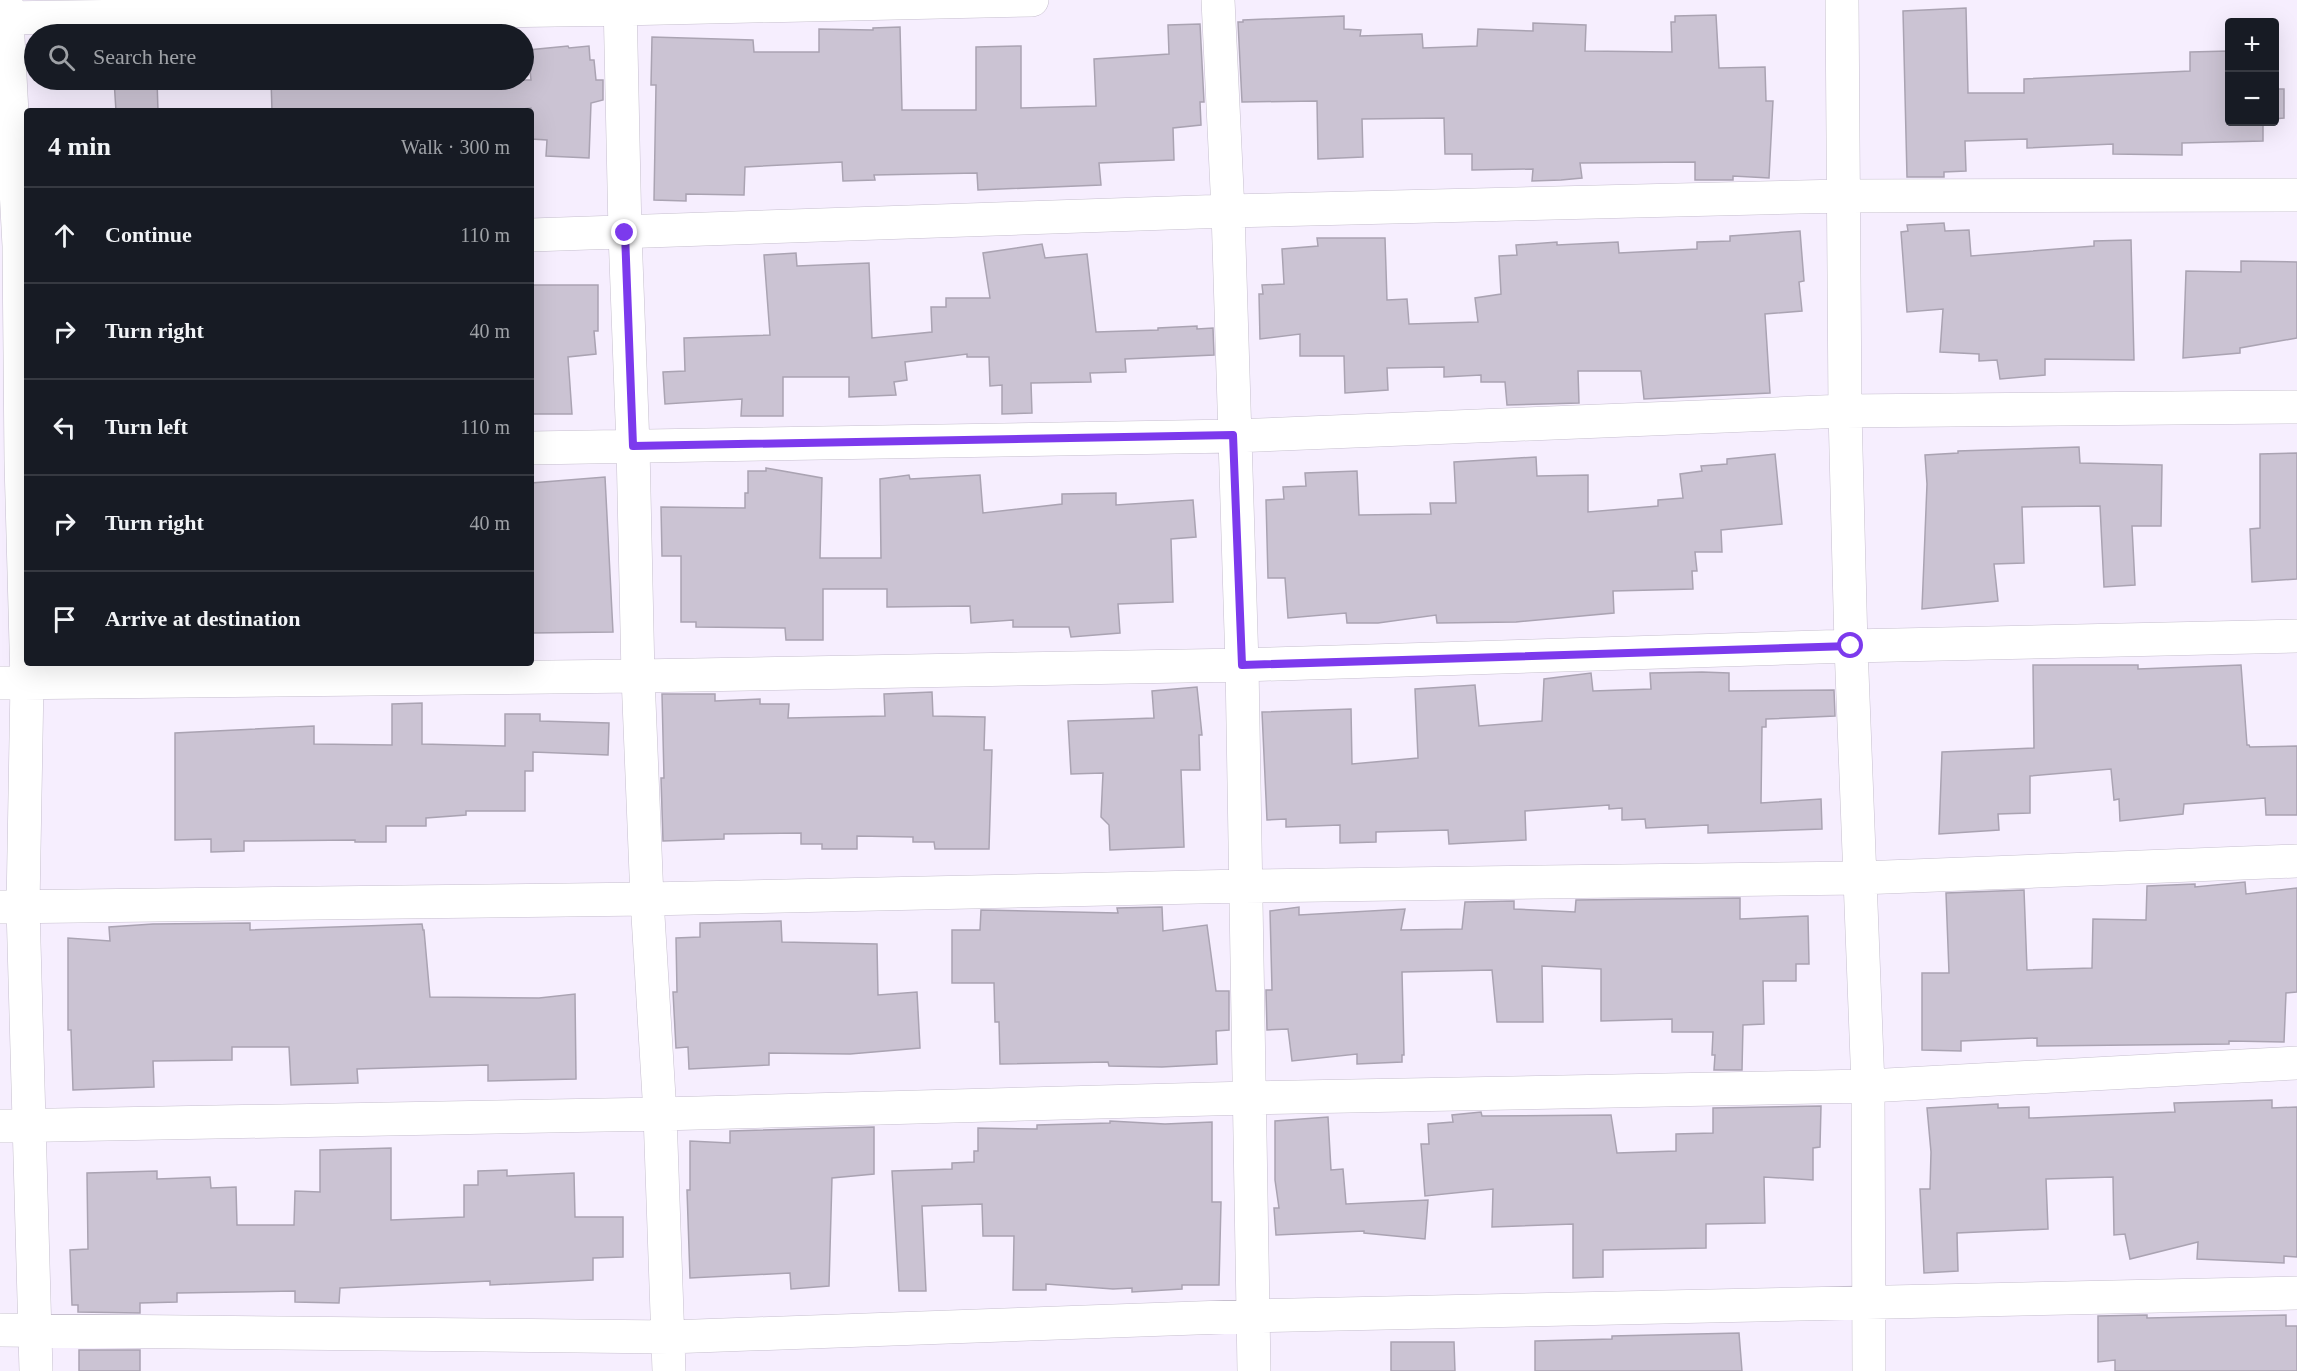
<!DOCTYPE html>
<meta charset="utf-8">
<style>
:root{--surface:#171b24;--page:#20242c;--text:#f1f3f6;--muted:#9ea1a6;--line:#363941}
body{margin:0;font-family:Georgia,serif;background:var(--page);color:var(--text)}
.controls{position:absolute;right:18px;top:18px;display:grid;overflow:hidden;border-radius:6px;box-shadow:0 6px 24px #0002}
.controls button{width:54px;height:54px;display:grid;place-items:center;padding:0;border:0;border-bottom:2px solid var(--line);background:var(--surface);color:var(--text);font:30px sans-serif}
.stop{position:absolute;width:18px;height:18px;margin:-14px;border:4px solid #7c3aed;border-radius:50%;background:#fff}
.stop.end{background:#7c3aed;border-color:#fff;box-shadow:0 2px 6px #0008}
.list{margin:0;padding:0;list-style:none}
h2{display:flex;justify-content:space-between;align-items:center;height:78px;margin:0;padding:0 24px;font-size:26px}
h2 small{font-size:20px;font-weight:400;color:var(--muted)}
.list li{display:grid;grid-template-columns:39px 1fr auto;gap:18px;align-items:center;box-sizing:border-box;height:96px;padding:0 24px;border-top:2px solid var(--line)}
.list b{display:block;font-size:22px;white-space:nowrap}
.list em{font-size:20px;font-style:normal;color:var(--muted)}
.icon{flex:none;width:33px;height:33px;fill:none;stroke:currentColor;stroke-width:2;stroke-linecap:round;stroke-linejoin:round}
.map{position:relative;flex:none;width:2297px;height:1371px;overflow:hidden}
.search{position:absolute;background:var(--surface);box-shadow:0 6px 24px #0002;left:24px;top:24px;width:510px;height:66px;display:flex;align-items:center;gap:15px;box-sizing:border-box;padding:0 21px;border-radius:33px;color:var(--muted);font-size:22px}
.panel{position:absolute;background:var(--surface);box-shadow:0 6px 24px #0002;left:24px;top:108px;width:510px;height:558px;border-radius:6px}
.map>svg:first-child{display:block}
.building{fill:#cbc3d3;stroke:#aaa3b2;stroke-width:1.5}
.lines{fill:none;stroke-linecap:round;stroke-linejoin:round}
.minor-casing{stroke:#c6bfce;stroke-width:34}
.minor{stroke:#fff;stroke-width:33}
.route{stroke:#7c3aed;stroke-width:8}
</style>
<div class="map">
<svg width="2297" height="1371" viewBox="0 0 2297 1371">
<rect width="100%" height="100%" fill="#f6eefe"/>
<path class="building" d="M1966,8L1968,93H2024V79L2190,71V52L2229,51V122H2263V141L2182,143V155L2113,154V144L2027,148V139L1965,141L1966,171L1944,172V177H1907L1903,11Z
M1716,15L1719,68L1765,67L1766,101H1773L1769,178L1733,176V180H1695V162L1580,163L1582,178L1561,180L1532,181L1533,169L1472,170V154H1445L1444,118L1362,119L1363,157L1318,159L1317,101L1242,102L1238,22H1243V20L1344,16V29L1361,30L1360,36L1422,34L1423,48L1477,46L1478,29L1533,31V23L1586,25L1585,51L1672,52L1671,22H1675V16Z
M1200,24L1204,102H1200L1201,125L1173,128L1174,160L1099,163L1101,185L978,190L977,173L874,175L875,180L843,181L842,162L745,167L744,195L686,194V201L654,200L656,85H651L652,37L753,40L754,52H819V29L873,30V28L900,27L902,110H976V47L1021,46V108L1096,106L1094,59L1169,54L1168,25Z
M568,46L569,48L589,46L590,60H594L596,80H603V100L591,103L589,158L546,156L547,140L531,139V108L504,111H272L271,80H531L528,50Z
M114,80H157L158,111H116Z
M2274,89H2284V118L2274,119Z
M1944,223L1945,231L1969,230L1971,256L2094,246V241L2131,240L2134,360L2045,359V375L2000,379L1997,360L1979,361V354L1940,352L1943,309L1907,312L1901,232L1908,231L1907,225Z
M1800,231L1804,281L1799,282L1802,311L1765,314L1770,393L1644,399L1641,371H1578L1579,403L1507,405L1505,382H1481V375L1444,377V367L1387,368L1388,390L1345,393L1344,356H1300V334L1260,339L1259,294H1263L1262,285L1284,284L1282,249L1318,246L1317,238H1385L1387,300L1407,299L1409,324L1478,322L1475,298L1501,294L1499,256L1517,255L1516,245L1557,242V245L1618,242L1619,253L1697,249V242L1730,241V236Z
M1042,244L1045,258L1087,254L1096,332L1158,330V328L1197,326V329L1213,328L1214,355L1125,359L1126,372L1090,373L1091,382L1031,383L1032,413L1002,414V385L990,386L989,357H967V354L905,362L907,380L894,382L896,395L849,397V377H783V416H741L742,399L665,404L663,372L685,371L684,338L770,335L764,255L796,253L797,266L869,263L872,338L932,332L931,307H946V298H990L983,253Z
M2241,261L2297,262V338L2240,348V353L2183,358L2186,271L2241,272Z
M531,285H598V331H594L596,354L568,357L572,414H531Z
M2079,447L2080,463L2162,465L2161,526H2132L2135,585L2104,587L2100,506L2022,507L2024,563L1994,564L1998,601L1922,609L1927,484L1925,455L1958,453V451Z
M2297,453V579L2252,582L2250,529L2260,528V454Z
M1775,454L1782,524L1721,530L1722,552H1695L1697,571H1692L1693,589L1613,591L1614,613L1516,622L1437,623L1436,615L1378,623H1347L1346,613L1288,618L1285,578H1268L1266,500L1284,499L1283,487L1306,486L1305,473L1357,471L1359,515L1431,514L1430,503H1456L1454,462L1536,457L1537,476L1588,475V512L1658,506V500L1683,498L1680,474L1702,471L1701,466L1727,464V459Z
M766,468L822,478L820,558H881L880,479L909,475L910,479L980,475L983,513L1062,504V494L1116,493V505L1193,500L1196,537L1171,539L1173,602L1118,604L1120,633L1071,637L1069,627H1013V620L971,623L970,606L887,607V589H823V640H786L785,628L696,627V622H681V556H662L661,507L745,508V493H748V471H766Z
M605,477L613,632L531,633V483Z
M2033,665H2138V669L2241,665L2247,745H2249L2250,747L2297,746V815H2266L2265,798L2184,804L2183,814L2120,821L2119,799L2114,800L2111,769L2030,776V813L1998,814L1999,830L1939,834L1942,752L2034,748Z
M1702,672L1729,673V691L1834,690L1835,716L1766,719V727H1762L1761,803L1821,799L1822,829L1708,833V825L1646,828L1645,819L1622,820V808L1609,809V805L1525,811L1526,840L1449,844L1448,830L1376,832V842L1340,843V825L1286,827V819L1267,820L1262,712L1351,709L1352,764L1418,758L1415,689L1475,685L1479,726L1542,721L1544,679L1591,673L1593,691L1651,689L1650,673Z
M1197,687L1202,735H1199L1200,770H1181L1184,847L1110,850L1109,825L1101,817L1103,773L1071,774L1068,721L1154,718L1152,691Z
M932,692L933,716L985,717L984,750H992L989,849H935L934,842H913V837L857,836V849H822V844H801V833L724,834V839L663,841L661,778H664L662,694H715V701L760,699V704H789L788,718L885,716L884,694Z
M422,703V744L505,746V714H540V721L609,723L608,755L533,752V771H525V811H466V815L426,818V826H386V842H355V840L244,841V851L211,852V839L175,840V733L314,726V744L392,745V704Z
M2245,882L2246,894L2297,888V992L2286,993L2284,1042L2229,1041V1044L2037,1046V1038L1961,1041V1051L1922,1050V973H1949L1946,893L2024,890L2027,970L2092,968L2093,919L2146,920L2147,886L2195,884V887Z
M1740,898V919L1808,916L1809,964H1796V981H1763L1764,1024L1743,1025L1742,1070H1714L1715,1055H1712L1713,1032H1672V1019L1601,1021V969L1542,966L1543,1022H1497L1492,970L1402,972L1404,1055H1402V1062L1357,1064V1054L1292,1061L1288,1029L1267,1030L1266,990H1272L1270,911L1299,907V915L1405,909L1401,930L1462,929L1465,902L1514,901V909L1575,912L1576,900Z
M1162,907L1163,931L1207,925L1216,991H1229V1030L1216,1031L1217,1064L1162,1067L1109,1066L1108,1062L1000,1064L999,1022H995L994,983H952V930H980L981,910L1118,913L1117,908Z
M781,921L782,942L877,944L878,995L917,992L920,1048L850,1054L769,1053V1065L689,1069L688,1047L676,1048L673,992H677L676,938L700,937V923Z
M250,923V930L422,924L423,930H424L430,997L539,998L575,994L576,1079L488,1081V1065L357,1069L358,1083L291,1085L289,1047H232V1060L153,1061L154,1087L73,1090L71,1030H68V938L110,941L109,927L153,924Z
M2272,1100V1108L2297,1107V1257L2284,1256V1263L2197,1259L2198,1242L2130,1259L2125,1234L2114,1235L2113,1177L2046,1179L2048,1229L1957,1233L1958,1271L1924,1273L1920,1189H1930L1931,1152L1927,1108L1998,1104V1108L2029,1107V1118L2175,1112L2174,1103Z
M1821,1106L1820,1147L1813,1148V1180L1764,1177L1765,1223L1706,1224V1248L1603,1250V1277L1573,1278V1224L1492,1227L1493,1189L1425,1196L1421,1144H1429L1428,1124L1453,1122L1452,1115L1481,1112L1482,1116L1611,1115L1617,1153L1676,1151V1134L1713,1133V1108Z
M1328,1117L1331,1170L1343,1169L1346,1204L1428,1200L1425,1239L1364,1233V1231L1276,1235L1274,1208H1279L1275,1180V1121Z
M1110,1121L1165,1124L1212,1122V1202H1221L1219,1285H1182V1289L1132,1292V1288L1113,1289L1046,1284V1290H1013L1014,1236H983L982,1204L922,1206L926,1291H899L892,1171L952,1169V1163L974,1162V1151H978V1128L1037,1129V1125L1110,1123Z
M874,1127V1174L832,1178L829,1286L791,1289L790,1273L690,1278L687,1190H690V1141L730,1143V1131Z
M391,1148V1220L464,1217V1185H478V1171L507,1170V1176L574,1173L575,1217H623V1257L593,1258V1280L490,1285V1281L340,1288L339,1303L295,1302V1291L177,1293V1302L140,1303V1313L78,1312V1305H72L70,1250L88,1249L87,1173L157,1171V1179L210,1177L211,1188L236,1187L237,1225H294L295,1191L320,1192V1150Z
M2147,1315V1318L2286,1315V1326H2297V1371H2115V1360L2098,1362V1316Z
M1739,1333L1742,1371H1535V1341L1612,1339V1336Z
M1391,1342H1454L1455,1371H1391Z
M79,1350H140V1371H79Z"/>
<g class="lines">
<defs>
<path id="minor" d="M6,0L19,246L21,462L27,682L23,907L36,1371
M620,0L625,233L633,446L638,676L647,899L660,1114L669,1371
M1218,0L1228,211L1242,665L1254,1371
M1842,0L1845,411L1851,646L1868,1086L1869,1371
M0,18L620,9L1032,0
M531,235L1228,211L1842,196L2297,195
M531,448L1233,436L1845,411L2297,407
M0,683L638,676L1242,665L1851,646L2297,636
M0,907L647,899L1244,886L1860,878L2297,861
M0,1126L660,1114L1249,1098L1868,1086L2297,1063
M0,1330L669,1337L1252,1316L2297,1293"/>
</defs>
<use href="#minor" class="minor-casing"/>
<use href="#minor" class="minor"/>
</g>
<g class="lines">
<path class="route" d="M625,233L633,446L1233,435L1242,665L1851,646"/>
</g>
</svg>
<div class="controls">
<button>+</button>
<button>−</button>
</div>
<div class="stop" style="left:1851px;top:646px"></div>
<div class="stop end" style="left:625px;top:233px"></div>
<div class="search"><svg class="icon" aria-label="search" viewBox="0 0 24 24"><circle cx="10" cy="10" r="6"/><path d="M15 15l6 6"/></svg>Search here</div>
<section class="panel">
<h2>4 min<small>Walk · 300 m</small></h2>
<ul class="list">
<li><svg class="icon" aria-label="ahead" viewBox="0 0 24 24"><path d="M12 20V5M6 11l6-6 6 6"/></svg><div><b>Continue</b></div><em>110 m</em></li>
<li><svg class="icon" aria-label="right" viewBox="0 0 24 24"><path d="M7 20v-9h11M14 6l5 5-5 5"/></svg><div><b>Turn right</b></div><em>40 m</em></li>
<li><svg class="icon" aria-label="left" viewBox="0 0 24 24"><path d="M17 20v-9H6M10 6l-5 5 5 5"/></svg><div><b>Turn left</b></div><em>110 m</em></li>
<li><svg class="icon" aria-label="right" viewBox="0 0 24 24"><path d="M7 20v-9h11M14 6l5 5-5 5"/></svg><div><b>Turn right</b></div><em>40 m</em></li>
<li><svg class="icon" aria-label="arrive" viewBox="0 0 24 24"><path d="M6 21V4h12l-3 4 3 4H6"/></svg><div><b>Arrive at destination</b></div></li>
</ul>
</section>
</div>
